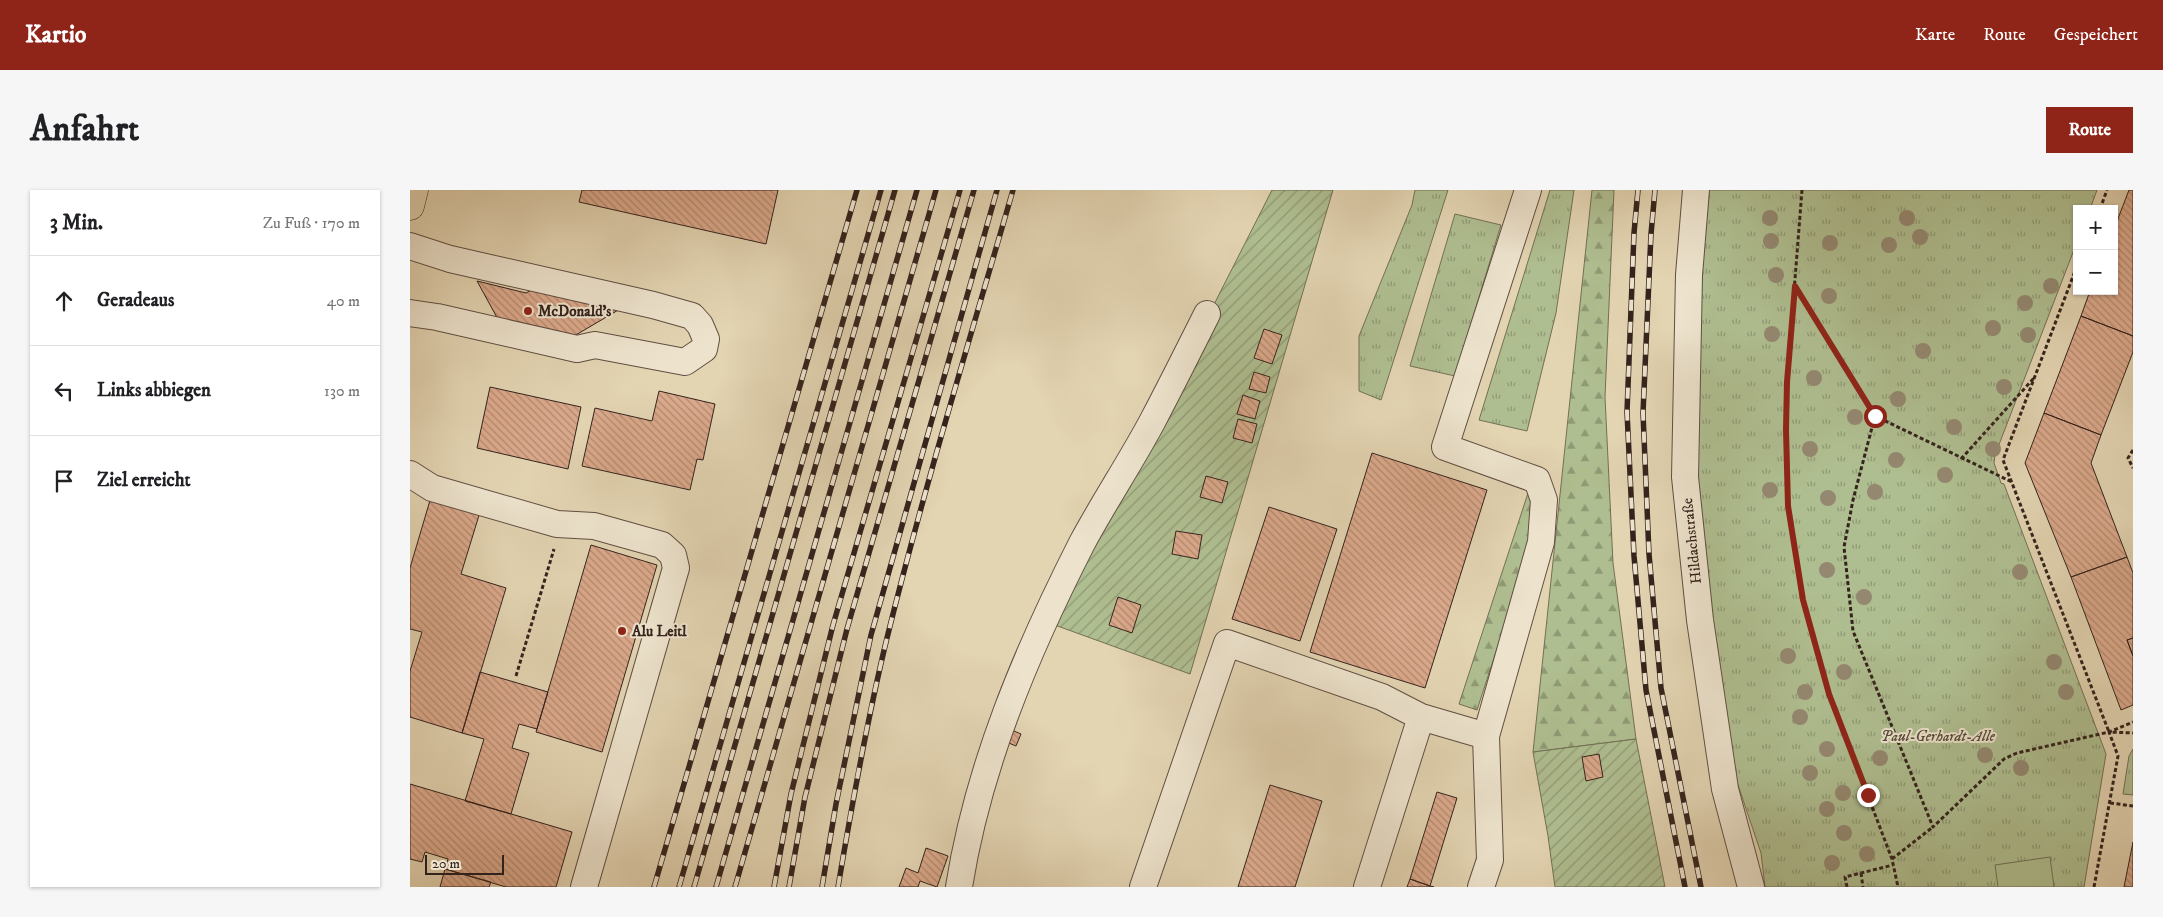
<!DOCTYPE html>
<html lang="de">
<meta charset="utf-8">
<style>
:root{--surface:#fff;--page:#f6f6f6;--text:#202124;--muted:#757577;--line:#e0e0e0;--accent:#8f2418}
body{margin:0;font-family:"IM FELL DW Pica",serif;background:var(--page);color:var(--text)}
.controls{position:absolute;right:15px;top:15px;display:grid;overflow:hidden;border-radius:0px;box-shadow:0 1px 4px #0004}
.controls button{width:45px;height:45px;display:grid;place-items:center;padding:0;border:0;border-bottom:1px solid var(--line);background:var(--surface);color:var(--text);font:25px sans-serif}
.scale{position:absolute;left:15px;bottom:12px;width:79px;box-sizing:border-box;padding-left:5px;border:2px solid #34231d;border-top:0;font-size:14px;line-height:18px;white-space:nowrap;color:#34231d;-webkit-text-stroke:4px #ede3cd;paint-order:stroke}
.stop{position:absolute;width:15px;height:15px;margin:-11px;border:4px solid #8f2418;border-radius:50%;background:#fff}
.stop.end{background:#8f2418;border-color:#fff;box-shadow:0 1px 5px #0008}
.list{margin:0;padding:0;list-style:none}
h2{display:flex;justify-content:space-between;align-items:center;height:65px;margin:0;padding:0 20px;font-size:21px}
h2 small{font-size:16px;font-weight:400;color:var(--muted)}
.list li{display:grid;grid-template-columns:32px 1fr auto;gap:15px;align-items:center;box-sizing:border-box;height:90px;padding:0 20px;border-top:1px solid var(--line)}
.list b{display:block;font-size:19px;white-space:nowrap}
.list em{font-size:16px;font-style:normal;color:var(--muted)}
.icon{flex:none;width:28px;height:28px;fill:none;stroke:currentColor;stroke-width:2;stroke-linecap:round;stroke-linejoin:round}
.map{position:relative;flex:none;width:1723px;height:697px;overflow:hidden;border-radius:0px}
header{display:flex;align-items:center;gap:30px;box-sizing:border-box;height:70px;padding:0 25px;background:var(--accent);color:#fff}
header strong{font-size:24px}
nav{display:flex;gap:28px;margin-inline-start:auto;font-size:18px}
.intro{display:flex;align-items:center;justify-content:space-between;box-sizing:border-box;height:120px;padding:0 30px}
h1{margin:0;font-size:35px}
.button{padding:12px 22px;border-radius:0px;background:var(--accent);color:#fff;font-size:18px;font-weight:700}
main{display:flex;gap:30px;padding:0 30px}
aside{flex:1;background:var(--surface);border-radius:0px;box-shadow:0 1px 4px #0004}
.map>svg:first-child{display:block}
.grass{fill:url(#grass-tufts);stroke:#727056}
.forest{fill:url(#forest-firs);stroke:#727056}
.garden{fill:url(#garden-furrows);stroke:#727056}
.pitch{fill:#afbe90;stroke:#727056}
.building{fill:url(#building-back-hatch);stroke:#34231d}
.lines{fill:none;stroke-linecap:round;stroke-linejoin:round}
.minor-casing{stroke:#604f42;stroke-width:28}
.major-casing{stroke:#34231d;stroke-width:29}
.path{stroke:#34231d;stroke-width:3;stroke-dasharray:4 2.5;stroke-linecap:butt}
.minor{stroke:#ede3cd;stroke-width:26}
.major{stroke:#e3d4b2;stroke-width:28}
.rail-casing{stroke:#34231d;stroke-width:5.5}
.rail{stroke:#ede3cd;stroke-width:4;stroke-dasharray:11;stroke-linecap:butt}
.tree{fill:#948870}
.route{stroke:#8f2418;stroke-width:6}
.poi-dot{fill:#8f2418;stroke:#ede3cd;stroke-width:2}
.labels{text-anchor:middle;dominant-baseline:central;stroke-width:4;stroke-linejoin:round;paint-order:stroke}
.poi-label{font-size:15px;font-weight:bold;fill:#34231d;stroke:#ede3cd;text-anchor:start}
.street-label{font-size:15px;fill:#34231d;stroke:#ede3cd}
.park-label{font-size:15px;font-style:italic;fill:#534a3a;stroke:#ede3cd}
</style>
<header>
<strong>Kartio</strong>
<nav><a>Karte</a><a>Route</a><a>Gespeichert</a></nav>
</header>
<div class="intro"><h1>Anfahrt</h1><a class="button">Route</a></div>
<main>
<aside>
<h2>3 Min.<small>Zu Fuß · 170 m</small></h2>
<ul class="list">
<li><svg class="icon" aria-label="ahead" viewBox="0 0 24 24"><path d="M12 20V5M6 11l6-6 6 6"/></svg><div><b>Geradeaus</b></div><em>40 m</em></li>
<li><svg class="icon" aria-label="left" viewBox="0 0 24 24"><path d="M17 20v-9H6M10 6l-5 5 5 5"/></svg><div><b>Links abbiegen</b></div><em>130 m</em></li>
<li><svg class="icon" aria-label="arrive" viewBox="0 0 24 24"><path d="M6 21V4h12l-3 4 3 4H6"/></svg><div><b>Ziel erreicht</b></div></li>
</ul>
</aside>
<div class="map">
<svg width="1723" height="697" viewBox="0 0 1723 697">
<defs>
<pattern id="grass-tufts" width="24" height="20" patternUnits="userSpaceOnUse" patternTransform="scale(1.25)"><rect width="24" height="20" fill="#afbe90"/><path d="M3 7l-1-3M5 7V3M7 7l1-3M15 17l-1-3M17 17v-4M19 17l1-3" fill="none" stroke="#8f9a75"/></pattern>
<pattern id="forest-firs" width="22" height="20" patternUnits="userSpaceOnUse" patternTransform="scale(1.25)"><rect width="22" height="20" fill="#afbe90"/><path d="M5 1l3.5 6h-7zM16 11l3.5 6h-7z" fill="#8f9a75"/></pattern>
<pattern id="garden-furrows" width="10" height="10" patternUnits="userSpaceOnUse" patternTransform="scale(1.25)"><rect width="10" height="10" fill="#afbe90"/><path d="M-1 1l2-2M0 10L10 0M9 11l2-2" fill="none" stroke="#8f9a75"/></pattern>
<pattern id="building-back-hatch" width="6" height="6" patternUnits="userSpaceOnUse" patternTransform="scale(1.25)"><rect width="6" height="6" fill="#dba98b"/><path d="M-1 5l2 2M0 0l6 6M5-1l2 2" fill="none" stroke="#b28971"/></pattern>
</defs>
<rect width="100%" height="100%" fill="#e3d4b2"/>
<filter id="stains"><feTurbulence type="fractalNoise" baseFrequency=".004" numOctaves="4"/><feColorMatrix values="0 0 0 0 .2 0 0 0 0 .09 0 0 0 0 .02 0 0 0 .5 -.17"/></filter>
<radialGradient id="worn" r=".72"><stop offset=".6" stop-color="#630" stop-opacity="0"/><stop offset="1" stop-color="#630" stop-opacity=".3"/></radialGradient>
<path class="grass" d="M1005,0H1038L971,210L949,201V146L1002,15Z
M1140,0H1164L1146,123L1117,241L1069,230Z
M1294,0H1687L1680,19H1667V52L1585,265L1584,273L1591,293L1594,294L1696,564L1674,697H1355L1351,663L1327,592L1307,490L1285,298Z
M1045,24L1091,35L1045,186L1000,176Z
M1723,559V605L1713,604L1719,566Z"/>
<path class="forest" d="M1182,0H1204L1195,207L1203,373L1226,549L1123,562Z
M1119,300L1124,345L1067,520L1049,514Z"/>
<path class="garden" d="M862,0H923L780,484L642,434Z
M1226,549L1255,697H1145L1138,646L1123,562Z"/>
<path class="pitch" d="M1640,667L1644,697H1588L1585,675Z"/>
<path class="building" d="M172,0H368L356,54L169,12Z
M1719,0H1723V146L1671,126L1680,101H1704V39Z
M67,91L116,103L123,99L210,119L159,149L90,133Z
M1671,126L1723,146V162L1691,245L1634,223Z
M854,139L872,145L862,174L844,168Z
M844,182L860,187L856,203L839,199Z
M80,197L171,217L158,279L67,258Z
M249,201L305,214L293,270L287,269L280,300L172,276L185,218L242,231Z
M833,205L850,211L845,229L827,224Z
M1634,223L1691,245L1681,273L1717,367L1661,387L1615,273Z
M828,229L847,234L842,253L823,248Z
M962,263L1077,300L1015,498L900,462Z
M796,286L818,292L812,313L790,307Z
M21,307L70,322L51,384L96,398L52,543L0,527V481L12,442L0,439V378Z
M859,317L927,339L890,451L822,429Z
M766,341L792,345L788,369L762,364Z
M181,355L247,375L192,562L126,542Z
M1717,367L1723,383V448L1717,450L1723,466V515L1711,520L1661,387Z
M708,407L731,415L722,443L699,435Z
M1723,448V466L1717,450Z
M70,482L138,502L127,539L109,534L102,558L119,563L101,624L55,611L74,549L52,543Z
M599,539L611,544L606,556L594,551Z
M1189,564L1193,587L1176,591L1172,567Z
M0,594L162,642L146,697H96L35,679L38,669L15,662L12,672L0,669Z
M860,595L912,611L885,697H828Z
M1027,602L1047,608L1020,696L1000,689Z
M1723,652V697H1714Z
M516,658L538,666L527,697L510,691L508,697H489L496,678L508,683Z
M35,679L81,692L79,697H30Z
M1000,689L1020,696L1024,697H997Z"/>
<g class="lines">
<defs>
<path id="minor" d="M1286,0L1279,85L1275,287L1290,430L1315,599L1341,697
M0,56L40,69L243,115L282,126L290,135L296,149L294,159L275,172L185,155L167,159L27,127L0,123
M0,284L22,298L147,334L184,336L252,355L263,365L266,378L174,697
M1076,546L1131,352L1134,310L1127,290L1035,257L1118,0
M549,697C568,576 617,461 672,353C694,312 720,273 742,232C761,196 779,160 797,124
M733,697L817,453L972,507L1011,527
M957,697L1011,527L1076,546L1080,670L1071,697"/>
<path id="major" d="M0,16L4,0"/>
</defs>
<use href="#minor" class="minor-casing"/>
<use href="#major" class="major-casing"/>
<path class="path" d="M1392,0L1377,191L1376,240L1378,316L1393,410L1419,504L1482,669L1488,697
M1690,19L1697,0
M1667,76L1593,270L1699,542
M1385,97L1465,226L1602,292
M1465,226L1443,310L1434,357L1443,441L1523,637L1594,569L1607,563L1699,542L1723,532
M1723,260L1718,268L1723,278
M1551,269L1624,188
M106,486L144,359
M1700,613L1723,616
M1482,669L1523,637
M1451,683L1453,697
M1437,697L1435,687L1483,675
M1684,697L1708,566L1699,542L1723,543"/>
<use href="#minor" class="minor"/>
<use href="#major" class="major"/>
<defs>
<path id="rail" d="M1228,0L1224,43L1217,222L1224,366L1236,500L1275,697
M1245,0L1241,44L1233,223L1239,364L1251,498L1291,697
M244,697L447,0
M269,697L471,0
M284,697L485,0
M306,697L507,0
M325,697L526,0
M364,697L381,604L423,435L550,0
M379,697L395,607L437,439L564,0
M412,697L426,614L461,445L587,0
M428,697C442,614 457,530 477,448C514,298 560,149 603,0"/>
</defs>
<use href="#rail" class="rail-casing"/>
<use href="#rail" class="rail"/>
</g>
<g class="tree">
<circle cx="1360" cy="28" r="8"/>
<circle cx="1497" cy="28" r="8"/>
<circle cx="1510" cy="47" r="8"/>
<circle cx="1361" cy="51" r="8"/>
<circle cx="1420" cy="53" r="8"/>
<circle cx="1479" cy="55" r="8"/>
<circle cx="1366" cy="85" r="8"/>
<circle cx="1641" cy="96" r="8"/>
<circle cx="1419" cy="106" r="8"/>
<circle cx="1615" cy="113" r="8"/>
<circle cx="1583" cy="138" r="8"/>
<circle cx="1362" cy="144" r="8"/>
<circle cx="1618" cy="145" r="8"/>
<circle cx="1513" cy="161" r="8"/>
<circle cx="1404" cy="188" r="8"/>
<circle cx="1594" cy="197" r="8"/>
<circle cx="1488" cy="209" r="8"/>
<circle cx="1445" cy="227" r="8"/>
<circle cx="1544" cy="237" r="8"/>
<circle cx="1400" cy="259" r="8"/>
<circle cx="1583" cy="259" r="8"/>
<circle cx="1486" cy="270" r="8"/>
<circle cx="1535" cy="285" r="8"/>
<circle cx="1360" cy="300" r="8"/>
<circle cx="1465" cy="302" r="8"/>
<circle cx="1418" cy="308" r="8"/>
<circle cx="1417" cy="380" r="8"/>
<circle cx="1610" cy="382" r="8"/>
<circle cx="1454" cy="407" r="8"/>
<circle cx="1378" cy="466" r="8"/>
<circle cx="1644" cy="472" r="8"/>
<circle cx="1434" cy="482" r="8"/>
<circle cx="1395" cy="502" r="8"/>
<circle cx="1656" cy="502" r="8"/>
<circle cx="1390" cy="527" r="8"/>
<circle cx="1417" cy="559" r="8"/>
<circle cx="1575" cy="565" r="8"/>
<circle cx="1470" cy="568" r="8"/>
<circle cx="1611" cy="578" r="8"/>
<circle cx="1400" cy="583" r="8"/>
<circle cx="1433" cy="603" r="8"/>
<circle cx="1417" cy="619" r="8"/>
<circle cx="1434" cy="643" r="8"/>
<circle cx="1457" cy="664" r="8"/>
<circle cx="1422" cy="673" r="8"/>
</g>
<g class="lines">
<path class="route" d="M1458,605L1419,504L1393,410L1378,316L1376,240L1377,192L1385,96L1465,226"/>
</g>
<g class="poi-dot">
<circle cx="118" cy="121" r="5"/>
<circle cx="212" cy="441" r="5"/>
</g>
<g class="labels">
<g class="poi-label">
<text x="128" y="121">McDonald's</text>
<text x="222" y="441">Alu Leitl</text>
</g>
<g class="street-label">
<text transform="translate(1282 351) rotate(-96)">Hildachstraße</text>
</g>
<g class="park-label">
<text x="1528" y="546">Paul-Gerhardt-Alle</text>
</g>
</g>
<rect width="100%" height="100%" filter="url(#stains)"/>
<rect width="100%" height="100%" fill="url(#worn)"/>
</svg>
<div class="controls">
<button>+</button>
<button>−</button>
</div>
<div class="scale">20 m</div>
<div class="stop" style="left:1465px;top:226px"></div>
<div class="stop end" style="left:1458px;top:605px"></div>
</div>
</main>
